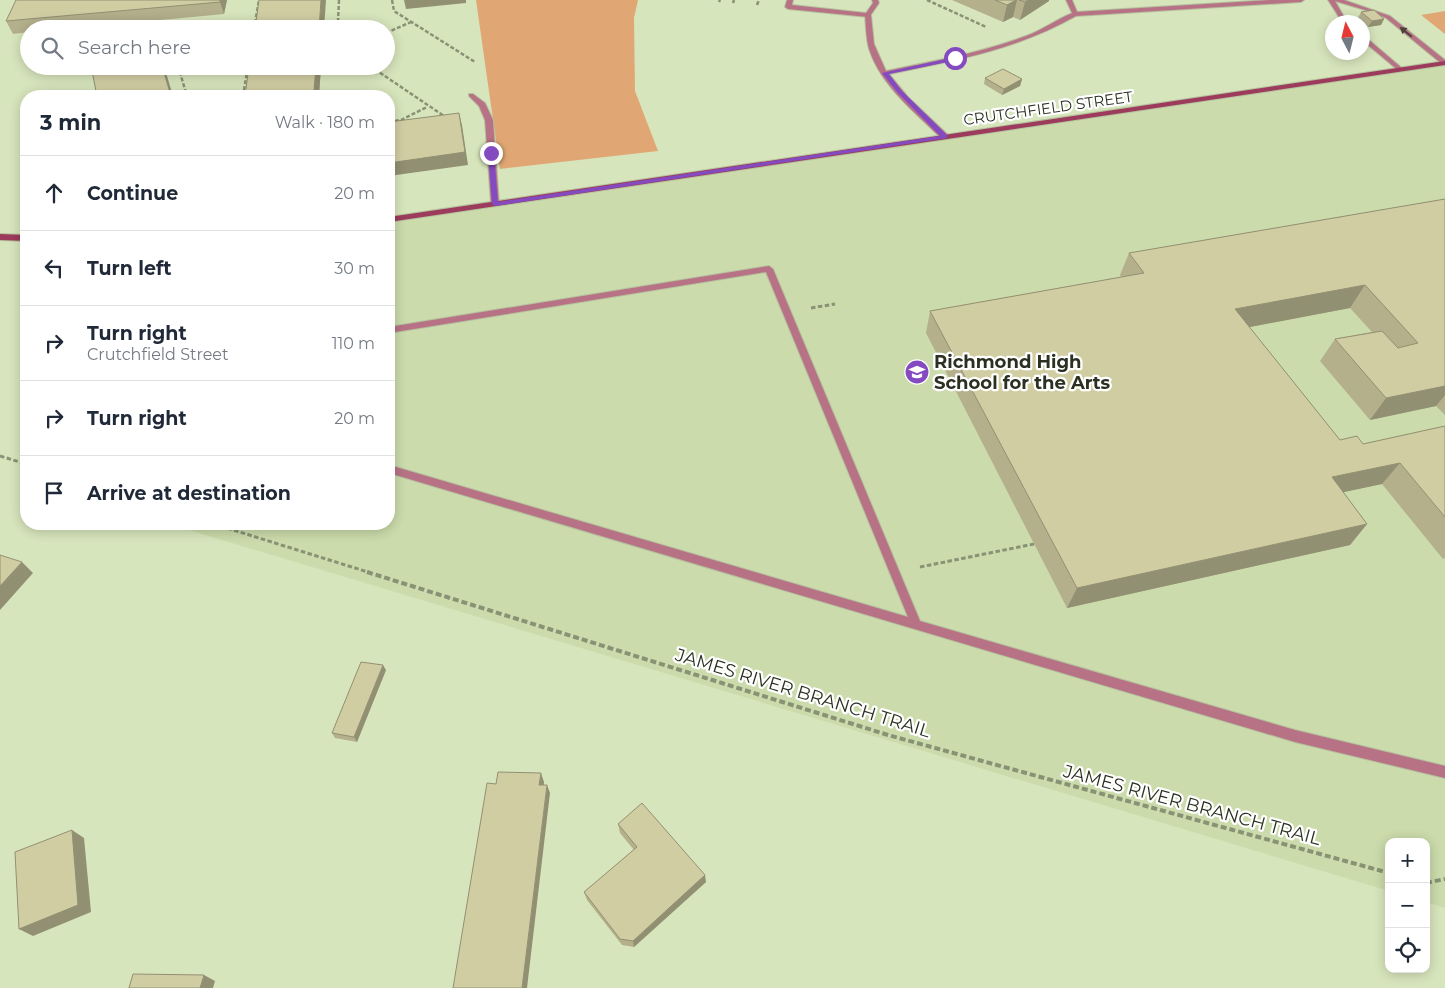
<!DOCTYPE html>
<meta charset="utf-8">
<style>
:root{--surface:#fff;--page:#f6f6f7;--text:#1f2937;--muted:#747a83;--line:#e0e1e3}
body{margin:0;font-family:Montserrat,sans-serif;background:var(--page);color:var(--text)}
.controls{position:absolute;right:15px;bottom:15px;display:grid;overflow:hidden;border-radius:10px;box-shadow:0 2px 12px #0003}
.controls button{width:45px;height:45px;display:grid;place-items:center;padding:0;border:0;border-bottom:1px solid var(--line);background:var(--surface);color:var(--text);font:25px sans-serif}
.compass{position:absolute;left:1325px;top:15px;width:45px;height:45px;border-radius:50%;background:var(--surface);box-shadow:0 2px 12px #0003;rotate:353deg}
.stop{position:absolute;width:15px;height:15px;margin:-11px;border:4px solid #844bc1;border-radius:50%;background:#fff}
.stop.end{background:#844bc1;border-color:#fff;box-shadow:0 1px 5px #0008}
.list{margin:0;padding:0;list-style:none}
h2{display:flex;justify-content:space-between;align-items:center;height:65px;margin:0;padding:0 20px;font-size:21px}
h2 small{font-size:16px;font-weight:400;color:var(--muted)}
.list li{display:grid;grid-template-columns:32px 1fr auto;gap:15px;align-items:center;box-sizing:border-box;height:75px;padding:0 20px;border-top:1px solid var(--line)}
.list b{display:block;font-size:19px;white-space:nowrap}
.list p{margin:0;font-size:16px;white-space:nowrap;color:var(--muted)}
.list em{font-size:16px;font-style:normal;color:var(--muted)}
.icon{flex:none;width:28px;height:28px;fill:none;stroke:currentColor;stroke-width:2;stroke-linecap:round;stroke-linejoin:round}
.map{position:relative;flex:none;width:1445px;height:988px;overflow:hidden}
.search{position:absolute;background:var(--surface);box-shadow:0 2px 12px #0003;left:20px;top:20px;width:375px;height:55px;display:flex;align-items:center;gap:12px;box-sizing:border-box;padding:0 18px;border-radius:28px;color:var(--muted);font-size:19px}
.panel{position:absolute;background:var(--surface);box-shadow:0 2px 12px #0003;left:20px;top:90px;width:375px;height:440px;border-radius:20px}
.map>svg:first-child{display:block}
.built{fill:#cbdbab}
.green{fill:#e0a774}
.lines{fill:none;stroke-linecap:round;stroke-linejoin:round}
.lane-casing{stroke:#b5c19d;stroke-width:2}
.street-casing{stroke:#b5c19d;stroke-width:2}
.secondary-casing{stroke:#b5c19d;stroke-width:2}
.path-far2{stroke:#889275;stroke-width:2.5;stroke-dasharray:4 2;stroke-linecap:butt}
.path-far1{stroke:#889275;stroke-width:3;stroke-dasharray:4.5 2.5;stroke-linecap:butt}
.path{stroke:#889275;stroke-width:4;stroke-dasharray:6 3;stroke-linecap:butt}
.lane{fill:#b77385;fill-rule:evenodd}
.street{fill:#b77385;fill-rule:evenodd}
.secondary{fill:#9c3b5b;fill-rule:evenodd}
.wall{fill:#b4b08c}
.shaded-wall{fill:#929072}
.building{fill:#d1cda3;stroke:#929072}
.oneway{fill:#4e413a}
.route{fill:#844bc1}
.labels{text-anchor:middle;dominant-baseline:central;stroke-width:4.5;stroke-linejoin:round;paint-order:stroke}
.far-street-label{font-size:15px;fill:#2b3021;stroke:#fff}
.poi-label{font-size:18px;font-weight:bold;fill:#2b3021;stroke:#fff;text-anchor:start}
.street-label{font-size:18px;fill:#2b3021;stroke:#fff}
</style>
<div class="map">
<svg width="1445" height="988" viewBox="0 0 1445 988">
<rect width="100%" height="100%" fill="#d7e5bc"/>
<path class="built" d="M1445,63V908L1426,902V842H1389V891L169,524H389V219Z"/>
<path class="green" d="M476,0H638L634,18L635,91L658,151L500,169Z
M1445,11V34L1421,15Z"/>
<g class="lines">
<defs>
<path id="lane" d="M787,0H793L792,5L866,13L873,3L872,0H878L879,3L870,16L868,17L788,9L785,7Z
M1066,0H1072L1078,14L1077,15H1073Z
M469,94H473L485,103L493,120L499,204L495,206L491,204L485,120L479,106L469,96Z
M769,266L773,269L920,621L1295,730L1445,766V778L1295,742L389,473V465L908,617L766,272L389,333V327Z"/>
<path id="street" d="M1270,0H1304L1301,2L1076,16C1018,49 954,61 889,74L908,97L948,135V139H942C915,112 881,86 869,49C866,38 866,27 865,15L868,13L871,15L874,44L886,71C933,61 981,53 1026,36C1043,30 1058,18 1075,12Z
M1328,0H1344L1390,16L1445,60V65L1442,64L1386,18L1375,13L1335,1L1343,15L1351,22H1345L1339,17Z
M1362,34L1403,69V71H1399L1362,40Z"/>
<path id="secondary" d="M1445,61V65L389,222V217Z
M0,234L26,235V241L0,240Z"/>
</defs>
<use href="#lane" class="lane-casing"/>
<use href="#street" class="street-casing"/>
<use href="#secondary" class="secondary-casing"/>
<path class="path-far2" d="M339,0L338,21L346,29
M392,0L394,11L475,62
M927,0L986,27
M719,2L720,0
M733,3L734,0
M757,5L759,0
M254,29L259,0
M386,33L411,22
M178,66L187,96
M370,66L444,116
M243,96L248,66
M389,122L401,120L427,107"/>
<path class="path-far1" d="M811,308L835,304
M0,456L26,464
M214,524L371,573
M920,567L1034,544"/>
<path class="path" d="M367,572L888,735L1389,873
M1426,883L1445,879"/>
<use href="#lane" class="lane"/>
<use href="#street" class="street"/>
<use href="#secondary" class="secondary"/>
</g>
<path class="wall" d="M16,0H227L224,14L66,29H29V32L13,34L6,21Z
M952,0H1049V1L1020,20L1013,17L1003,22Z
M1361,12L1384,19L1381,25L1368,27L1358,18Z
M321,66L319,96H245Z
M985,78L1022,79L1020,86L1002,95L984,84Z
M1445,199V415L1436,406L1370,420L1320,361L1335,339L1372,332L1350,308L1249,327L1340,440L1363,444L1445,426V558L1443,559L1382,484L1343,492L1367,524L1350,545L1067,608L926,333L930,311L1121,277L1120,275L1129,253Z
M386,670L357,742L335,738L332,733Z
M618,824L706,882L634,947L622,945L587,900L584,892L634,850L620,833Z"/>
<path class="shaded-wall" d="M220,0H227L224,14L220,2Z
M321,0H326L324,29H319Z
M404,0H466V3L406,9Z
M1016,0H1017L1013,17L1003,22L1007,5Z
M1028,0H1049V1L1020,20L1025,2Z
M1384,19L1381,25L1368,27L1372,21Z
M162,66H164L173,96H171Z
M316,66H321L319,96H316L314,91Z
M1022,79L1020,86L1002,95L1004,89Z
M459,113L462,125L468,165L389,176V163Z
M1365,285L1350,308L1224,332L1235,309Z
M1445,386V395L1436,406L1370,420L1386,398Z
M1400,463L1382,484L1316,498L1332,477Z
M1367,524L1350,545L1067,608L1077,588Z
M22,562L33,573L0,610V586Z
M383,665L386,670L357,742L354,737Z
M541,773L544,782L543,794L539,785Z
M547,785L550,793L527,988H522Z
M72,830L84,838L91,912L33,936L19,929Z
M705,875L706,882L634,947L633,941Z
M204,975L215,981L213,988H200Z"/>
<path class="building" d="M16,0H220V2L6,21Z
M259,0H321L319,29H255Z
M995,0H1016L1007,5Z
M1019,0H1028L1025,2Z
M1374,10L1384,19L1372,21L1361,12Z
M91,66H162L171,96H97Z
M249,66H316L314,91L262,96H245Z
M1003,69L1022,79L1004,89L985,78Z
M459,113L465,152L389,163V122Z
M1445,199V386L1386,398L1335,339L1382,331L1398,348L1418,343L1365,285L1235,309L1340,440L1357,436L1363,444L1445,426V517L1400,463L1332,477L1367,524L1077,588L930,311L1144,273L1129,253Z
M0,555L22,562L0,586Z
M361,662L383,665L354,737L332,733Z
M498,772L541,773L539,785H547L522,988H453L487,783L496,784Z
M642,803L705,875L633,941L620,939L584,892L637,847L618,824Z
M72,830L78,905L19,929L15,852Z
M133,974L204,975L200,988H129Z"/>
<defs><path id="oneway-solid" d="M-6-.8H1V-3.2L6.5 0L1 3.2V.8H-6Z" transform="scale(1.25)"/></defs>
<use class="oneway" href="#oneway-solid" transform="translate(1406 32) rotate(-141)"/>
<path class="route" d="M955,57L957,60L889,74L901,90L947,135V138L495,206L492,204L488,153L491,151L494,153L498,202L940,136L897,92L882,73Z"/>
<defs>
<symbol id="school-disc" viewBox="-11 -11 22 22"><circle r="9.5" fill="#844bc1" stroke="#fff"/><path d="M0-5L7-2L0 1L-7-2ZM-4 1L0 2.5L4 1V4Q0 6-4 4Z" fill="#fff"/></symbol>
</defs>
<g fill-rule="evenodd">
<use href="#school-disc" x="903" y="358" width="28" height="28"/>
</g>
<g class="labels">
<g class="far-street-label">
<text transform="translate(1048 108) rotate(-8)">CRUTCHFIELD STREET</text>
</g>
<g class="poi-label">
<text x="934" y="362">Richmond High<tspan x="934" dy="21">School for the Arts</tspan></text>
</g>
<g class="street-label">
<text transform="translate(803 693) rotate(17)">JAMES RIVER BRANCH TRAIL</text>
<text transform="translate(1192 805) rotate(15)">JAMES RIVER BRANCH TRAIL</text>
</g>
</g>
</svg>
<div class="controls">
<button>+</button>
<button>−</button>
<button><svg class="icon" aria-label="locate" viewBox="0 0 24 24"><circle cx="12" cy="12" r="6"/><path d="M12 2v4M12 18v4M2 12h4M18 12h4"/></svg></button>
</div>
<svg class="compass" viewBox="-18 -18 36 36"><path d="M0-13l5 13h-10z" fill="#e53935"/><path d="M0 13l5-13h-10z" fill="#747a83"/></svg>
<div class="stop" style="left:955px;top:58px"></div>
<div class="stop end" style="left:491px;top:153px"></div>
<div class="search"><svg class="icon" aria-label="search" viewBox="0 0 24 24"><circle cx="10" cy="10" r="6"/><path d="M15 15l6 6"/></svg>Search here</div>
<section class="panel">
<h2>3 min<small>Walk · 180 m</small></h2>
<ul class="list">
<li><svg class="icon" aria-label="ahead" viewBox="0 0 24 24"><path d="M12 20V5M6 11l6-6 6 6"/></svg><div><b>Continue</b></div><em>20 m</em></li>
<li><svg class="icon" aria-label="left" viewBox="0 0 24 24"><path d="M17 20v-9H6M10 6l-5 5 5 5"/></svg><div><b>Turn left</b></div><em>30 m</em></li>
<li><svg class="icon" aria-label="right" viewBox="0 0 24 24"><path d="M7 20v-9h11M14 6l5 5-5 5"/></svg><div><b>Turn right</b><p>Crutchfield Street</p></div><em>110 m</em></li>
<li><svg class="icon" aria-label="right" viewBox="0 0 24 24"><path d="M7 20v-9h11M14 6l5 5-5 5"/></svg><div><b>Turn right</b></div><em>20 m</em></li>
<li><svg class="icon" aria-label="arrive" viewBox="0 0 24 24"><path d="M6 21V4h12l-3 4 3 4H6"/></svg><div><b>Arrive at destination</b></div></li>
</ul>
</section>
</div>
